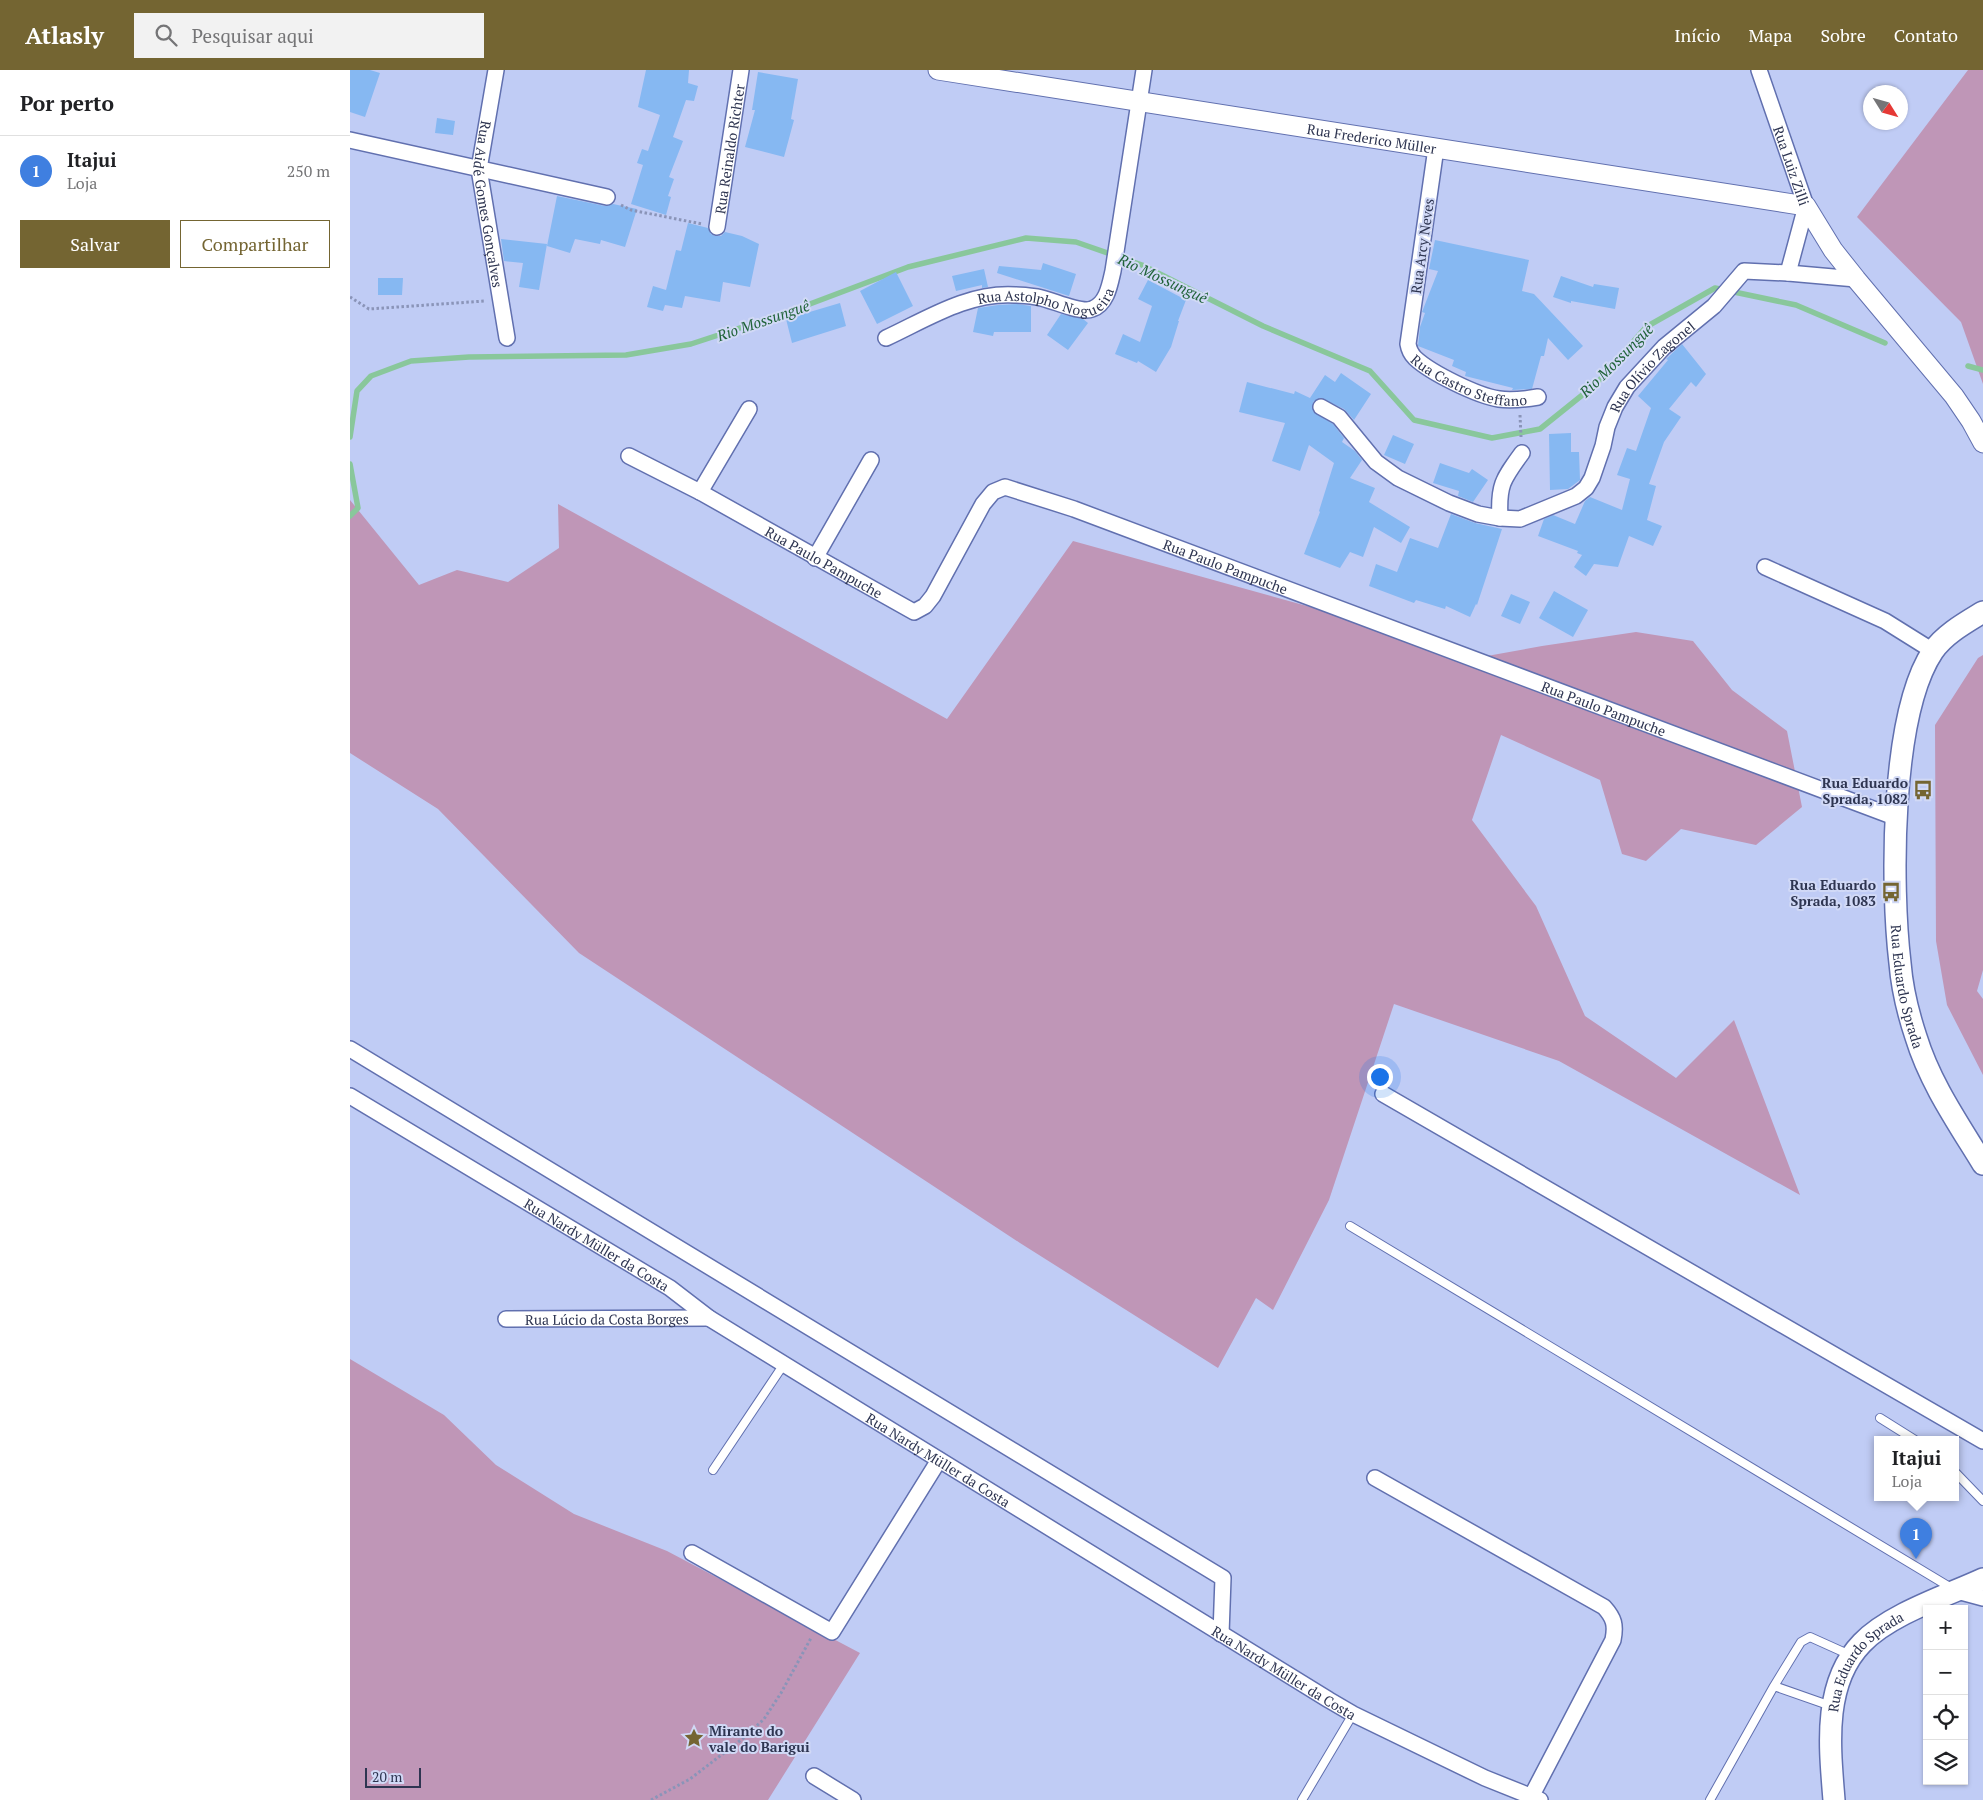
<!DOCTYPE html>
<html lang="pt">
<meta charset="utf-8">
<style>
:root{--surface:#fff;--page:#f2f2f2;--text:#202124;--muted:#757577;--line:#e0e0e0;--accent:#746532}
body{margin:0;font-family:"PT Serif",serif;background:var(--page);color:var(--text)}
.controls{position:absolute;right:15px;bottom:15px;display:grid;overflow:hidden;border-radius:0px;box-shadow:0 1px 4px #0004}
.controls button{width:45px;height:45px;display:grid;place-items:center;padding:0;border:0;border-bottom:1px solid var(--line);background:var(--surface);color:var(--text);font:25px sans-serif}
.compass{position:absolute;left:1513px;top:15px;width:45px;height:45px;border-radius:50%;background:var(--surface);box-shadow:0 1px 4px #0004;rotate:127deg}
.scale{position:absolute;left:15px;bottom:12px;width:56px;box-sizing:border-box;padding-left:5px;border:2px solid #2e3551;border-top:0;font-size:14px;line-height:18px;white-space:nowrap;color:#2e3551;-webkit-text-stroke:4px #d1d9f6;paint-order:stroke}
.you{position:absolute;left:1029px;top:1006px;width:18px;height:18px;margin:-12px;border:4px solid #fff;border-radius:50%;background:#1a73e8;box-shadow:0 0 0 8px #1a73e833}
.badge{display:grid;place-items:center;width:32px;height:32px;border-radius:50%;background:var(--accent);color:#fff;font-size:16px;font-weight:700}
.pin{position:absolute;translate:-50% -41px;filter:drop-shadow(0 1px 2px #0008)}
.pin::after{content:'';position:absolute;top:26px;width:18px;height:15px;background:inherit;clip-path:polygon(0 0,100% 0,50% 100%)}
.popup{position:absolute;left:1524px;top:1366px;width:85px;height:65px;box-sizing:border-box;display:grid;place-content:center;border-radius:0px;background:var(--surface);filter:drop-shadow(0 1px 4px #0005);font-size:16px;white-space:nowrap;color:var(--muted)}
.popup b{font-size:19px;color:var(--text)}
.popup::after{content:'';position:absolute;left:50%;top:100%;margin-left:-10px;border:10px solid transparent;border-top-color:var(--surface)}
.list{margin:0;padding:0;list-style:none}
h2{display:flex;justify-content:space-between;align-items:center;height:65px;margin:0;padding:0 20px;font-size:21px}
h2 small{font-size:16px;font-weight:400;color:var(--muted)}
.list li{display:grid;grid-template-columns:32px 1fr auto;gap:15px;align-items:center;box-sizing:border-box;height:70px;padding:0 20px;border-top:1px solid var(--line)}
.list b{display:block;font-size:19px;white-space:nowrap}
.list p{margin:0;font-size:16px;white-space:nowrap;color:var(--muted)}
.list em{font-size:16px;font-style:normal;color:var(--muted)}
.actions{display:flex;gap:10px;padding:15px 20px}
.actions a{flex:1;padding:11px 0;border:1px solid var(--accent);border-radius:0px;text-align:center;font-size:18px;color:var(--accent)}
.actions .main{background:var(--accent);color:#fff}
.icon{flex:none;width:28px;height:28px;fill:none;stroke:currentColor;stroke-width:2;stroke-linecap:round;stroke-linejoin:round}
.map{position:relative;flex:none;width:1633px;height:1730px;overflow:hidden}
header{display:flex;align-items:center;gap:30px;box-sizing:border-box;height:70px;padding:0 25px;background:var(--accent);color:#fff}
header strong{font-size:24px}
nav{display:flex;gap:28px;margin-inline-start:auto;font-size:18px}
.search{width:350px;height:45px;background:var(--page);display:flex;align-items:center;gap:12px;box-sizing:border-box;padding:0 18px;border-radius:0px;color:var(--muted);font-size:19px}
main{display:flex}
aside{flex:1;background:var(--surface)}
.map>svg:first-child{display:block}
.green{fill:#bf96b7}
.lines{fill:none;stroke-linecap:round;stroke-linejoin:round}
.stream{stroke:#89c79b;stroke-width:5.5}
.building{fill:#86b8f2}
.service-casing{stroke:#6170af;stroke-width:10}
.minor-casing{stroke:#6170af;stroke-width:18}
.tertiary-casing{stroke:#6170af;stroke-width:21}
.secondary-casing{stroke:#6170af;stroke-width:24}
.path{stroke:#8a94b8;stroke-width:3;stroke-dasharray:2.5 2.5;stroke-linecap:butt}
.service{stroke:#fff;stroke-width:8}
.minor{stroke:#fff;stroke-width:15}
.tertiary{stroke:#fff;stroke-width:19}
.secondary{stroke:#fff;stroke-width:21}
.labels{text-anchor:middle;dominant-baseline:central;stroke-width:4;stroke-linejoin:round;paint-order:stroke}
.street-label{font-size:14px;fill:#2e3551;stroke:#d1d9f6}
.poi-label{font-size:14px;font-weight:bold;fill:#2e3551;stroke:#d1d9f6;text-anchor:end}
.water-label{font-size:15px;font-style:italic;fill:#1f6238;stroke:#d1d9f6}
</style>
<header>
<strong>Atlasly</strong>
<div class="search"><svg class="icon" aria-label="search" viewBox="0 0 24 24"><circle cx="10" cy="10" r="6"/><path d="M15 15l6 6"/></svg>Pesquisar aqui</div>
<nav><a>Início</a><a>Mapa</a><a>Sobre</a><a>Contato</a></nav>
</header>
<main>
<aside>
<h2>Por perto<small></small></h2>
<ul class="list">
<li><span class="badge" style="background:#3f7fe0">1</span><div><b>Itajui</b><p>Loja</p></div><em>250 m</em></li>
</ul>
<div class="actions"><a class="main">Salvar</a><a>Compartilhar</a></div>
</aside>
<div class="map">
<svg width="1633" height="1730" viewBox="0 0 1633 1730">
<rect width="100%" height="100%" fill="#c0ccf5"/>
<path class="green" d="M1618,0H1633V314L1611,252L1507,147Z
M0,430L69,515L107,500L158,512L209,478L208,434L597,649L723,471L1137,586L1192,576L1286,562L1343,571L1382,620L1437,661L1452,737L1406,775L1331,759L1296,791L1272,784L1250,710L1151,665L1122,750L1186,836L1235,946L1326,1008L1384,950L1450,1125L1209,991L1044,934L979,1130L923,1240L906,1228L868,1298L670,1173L229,883L88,739L0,683Z
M1633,585V900L1627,921L1633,929V1005L1597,935L1586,871L1585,655L1628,588Z
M0,1289L94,1345L146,1395L224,1444L317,1481L510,1583L418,1730H0Z"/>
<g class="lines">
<path class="stream" d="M1618,296L1633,300
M0,367L7,321L21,306L61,291L119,287L276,285L341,274L436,243L558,197L676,168L726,172L792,195L913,256L1020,301L1064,350L1142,368L1190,359L1246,314L1296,257L1365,218L1446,235L1535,273
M0,394L8,438L0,446"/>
</g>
<path class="building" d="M0,0H20L30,3L15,47L0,42Z
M296,0H339L338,13L348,16L344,31L336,30L323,67L333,71L319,107L324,109L318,126L321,127L316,145L281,134L293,95L287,93L292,79L298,81L310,45L288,37Z
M408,2L448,9L441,49L444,50L434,87L395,77L405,40H402Z
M87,48L105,51L103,65L85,63Z
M207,126L255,136L263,134L287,139L275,177L251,170L250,174L225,169L220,183L197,176Z
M338,153L358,158L361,164L365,166H371L375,162L392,166L409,174L400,217L373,212L370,232L335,226L332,238L315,235L313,241L297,237L303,216L316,220L326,180L331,181Z
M151,169L197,174L189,220L169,217L173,193L154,191Z
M1085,170L1179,190L1172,221L1184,224L1233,276L1218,290L1198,268L1194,286H1191L1182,319L1162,320L1163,318L1115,306L1116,302L1102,296L1104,290L1068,276L1070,257L1075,243L1072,242L1088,201L1079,199Z
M693,193L726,204L719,226L647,203L649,196L691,200Z
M634,199L638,217L632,218V215L606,221L602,206Z
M546,202L563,236L527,254L510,221Z
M1211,206L1243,217L1244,214L1269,218L1265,239L1221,231V233L1203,227Z
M28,208H53L52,225H28Z
M798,210L836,230L828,251H829L821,277L806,302L788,291L787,293L765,284L773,264L790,272L802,236L788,229Z
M490,233L496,256L442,273L436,249Z
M667,234L681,236V262H644L643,266L623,262L628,238L648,235Z
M711,244L733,249L738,253L718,280L697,265Z
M1332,274L1356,304L1346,317L1341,312L1319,339L1331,347L1314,372L1299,414L1306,416L1297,450L1312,456L1303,476L1279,466L1268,497L1244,494L1236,506L1224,497L1232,485L1227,483L1228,481L1188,466L1194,449L1203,445L1225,454L1235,431L1240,427L1272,440L1280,409L1267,405L1277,378L1286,381L1301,338L1288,326L1318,290L1316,289Z
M991,303L1021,324L1004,350L994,339L971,328L963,332V341L983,354L994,368L992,372L1005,381L1012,390L1000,408L1025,418L1019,432L1060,457L1051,473L1024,457L1013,487L1000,482L990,498L954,484L970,442L969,441L984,393L959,375L950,401L922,391L935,353L889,342L897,312L944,324L945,321L960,328L975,305L985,312Z
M1221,363V382H1229L1230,410L1218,419L1200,420L1199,364Z
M1043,365L1064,374L1055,394L1034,385Z
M1090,393L1119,403L1122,399L1138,410L1123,432L1108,426L1109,421L1083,413Z
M1101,444L1125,453L1152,459L1127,535L1126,534L1120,547L1096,536L1095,539L1066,530L1064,533L1019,516L1026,494L1047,502L1060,468L1088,478Z
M1204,521L1238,540L1223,567L1189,548Z
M1161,524L1180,532L1170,554L1151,546Z"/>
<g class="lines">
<defs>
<path id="service" d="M1000,1156L1603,1519
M1530,1348L1565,1370
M363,1400L434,1294
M1605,1402L1633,1431
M1424,1616L1481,1636
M952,1730L1003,1644
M1360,1730L1424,1616L1451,1572L1460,1567L1500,1585"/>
<g id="minor">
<path id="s1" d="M146,0L129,99L157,268"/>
<path id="s2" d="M1409,0L1456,136L1438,203"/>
<path d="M0,70L257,127"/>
<path id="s3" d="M1086,78L1058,274C1059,280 1061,284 1065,288C1081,303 1128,326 1149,329C1162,331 1176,329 1188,327"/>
<path id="s4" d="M367,157L391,0"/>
<path id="s5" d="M536,268C577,249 618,222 665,225C672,225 680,226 687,227C701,229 730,244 742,239C757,234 760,214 763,201L794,0"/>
<path id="s6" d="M971,337L989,347L1026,392L1048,408L1099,433L1128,444L1150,448L1170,449L1226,426L1236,418L1242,408L1253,376L1257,357L1265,337L1277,317L1314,277L1364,236L1394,201L1438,203L1506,209"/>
<path id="s7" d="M279,386L350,422L564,542L575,536L583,526L633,434L643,422L655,417L724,439L1547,748"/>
<path d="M350,422L399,339"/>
<path d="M1150,448C1148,415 1153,409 1172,383"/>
<path d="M465,488L521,390"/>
<path d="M1415,497L1535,551L1583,581"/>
<path d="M0,979L873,1508L871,1564"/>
<path d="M1033,1024L1633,1371"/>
<path id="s8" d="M0,1026L320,1218L359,1248L979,1630L1003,1644L1135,1708L1190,1730"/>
<path id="s9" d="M156,1249L359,1248"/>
<path d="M1025,1408L1254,1537C1264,1548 1266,1555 1263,1570L1181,1727"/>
<path d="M342,1483L482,1562L589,1390"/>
<path d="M1607,1521L1633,1528"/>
<path d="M464,1706L503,1730"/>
</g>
<g id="tertiary">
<path id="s10" d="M588,0L1456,136L1483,180L1506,209L1604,326L1621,351L1633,373"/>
</g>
<g id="secondary">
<path id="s11" d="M1633,542C1615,553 1595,564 1583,581C1540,645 1541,818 1550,893C1552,918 1558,943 1566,967C1580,1013 1608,1053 1633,1094"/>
<path id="s12" d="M1484,1730C1480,1679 1472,1614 1512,1573C1540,1544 1596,1526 1633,1509"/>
</g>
</defs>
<use href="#service" class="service-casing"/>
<use href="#minor" class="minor-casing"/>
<use href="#tertiary" class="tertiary-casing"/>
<use href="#secondary" class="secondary-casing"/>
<path class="path" d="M271,135L281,140L352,154
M0,227L19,239L135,231
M1170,345L1171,367
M301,1730L340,1709L396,1666L414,1649L431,1623L461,1568"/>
<use href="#service" class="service"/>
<use href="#minor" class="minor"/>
<use href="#tertiary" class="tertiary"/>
<use href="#secondary" class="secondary"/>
</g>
<defs>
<symbol id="bus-bare" viewBox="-9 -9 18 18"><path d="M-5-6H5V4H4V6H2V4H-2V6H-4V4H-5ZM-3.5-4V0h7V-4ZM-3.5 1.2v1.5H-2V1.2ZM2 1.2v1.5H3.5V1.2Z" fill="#746532" stroke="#d1d9f6" stroke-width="2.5" paint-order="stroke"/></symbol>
<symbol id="sight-bare" viewBox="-9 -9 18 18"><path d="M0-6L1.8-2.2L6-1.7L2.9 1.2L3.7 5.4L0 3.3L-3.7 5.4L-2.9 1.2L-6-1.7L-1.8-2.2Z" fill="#746532" stroke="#d1d9f6" stroke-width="2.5" paint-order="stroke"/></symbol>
</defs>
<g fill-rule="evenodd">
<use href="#bus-bare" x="1559" y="706" width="28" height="28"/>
<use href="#bus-bare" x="1527" y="808" width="28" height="28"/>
<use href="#sight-bare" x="330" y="1654" width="28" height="28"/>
</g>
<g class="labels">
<g class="street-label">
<text stroke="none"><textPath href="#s10" startOffset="439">Rua Frederico Müller</textPath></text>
<text stroke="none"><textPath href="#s4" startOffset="79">Rua Reinaldo Richter</textPath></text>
<text stroke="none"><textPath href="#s2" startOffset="101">Rua Luiz Zilli</textPath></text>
<text stroke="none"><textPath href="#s1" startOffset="136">Rua Aidé Gomes Gonçalves</textPath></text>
<text transform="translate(1072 176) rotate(-82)">Rua Arcy Neves</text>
<text stroke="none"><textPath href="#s5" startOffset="172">Rua Astolpho Nogueira</textPath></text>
<text stroke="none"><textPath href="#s6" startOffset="451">Rua Olívio Zagonel</textPath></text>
<text stroke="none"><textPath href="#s3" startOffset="274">Rua Castro Steffano</textPath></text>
<text stroke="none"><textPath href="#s7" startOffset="222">Rua Paulo Pampuche</textPath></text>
<text stroke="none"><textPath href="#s7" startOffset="718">Rua Paulo Pampuche</textPath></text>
<text stroke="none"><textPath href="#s7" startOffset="1122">Rua Paulo Pampuche</textPath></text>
<text stroke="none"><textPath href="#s11" startOffset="406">Rua Eduardo Sprada</textPath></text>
<text stroke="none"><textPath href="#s8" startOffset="288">Rua Nardy Müller da Costa</textPath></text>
<text stroke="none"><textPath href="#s9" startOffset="101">Rua Lúcio da Costa Borges</textPath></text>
<text stroke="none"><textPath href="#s8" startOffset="692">Rua Nardy Müller da Costa</textPath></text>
<text stroke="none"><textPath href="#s12" startOffset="151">Rua Eduardo Sprada</textPath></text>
<text stroke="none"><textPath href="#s8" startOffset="1098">Rua Nardy Müller da Costa</textPath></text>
</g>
<g class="poi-label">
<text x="1558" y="712">Rua Eduardo<tspan x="1558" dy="16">Sprada, 1082</tspan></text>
<text x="1526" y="814">Rua Eduardo<tspan x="1526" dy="16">Sprada, 1083</tspan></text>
<text x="359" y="1660" text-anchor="start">Mirante do<tspan x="359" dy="16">vale do Barigui</tspan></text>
</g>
<g class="water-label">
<text transform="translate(813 208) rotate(25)">Rio Mossunguê</text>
<text transform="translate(413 250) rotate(-19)">Rio Mossunguê</text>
<text transform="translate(1266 290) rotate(-45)">Rio Mossunguê</text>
</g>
</g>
</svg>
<div class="controls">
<button>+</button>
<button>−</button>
<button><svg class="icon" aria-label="locate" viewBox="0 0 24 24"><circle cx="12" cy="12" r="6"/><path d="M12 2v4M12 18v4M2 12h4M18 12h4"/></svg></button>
<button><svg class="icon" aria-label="layers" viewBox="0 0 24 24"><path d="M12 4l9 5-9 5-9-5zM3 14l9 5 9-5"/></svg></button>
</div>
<svg class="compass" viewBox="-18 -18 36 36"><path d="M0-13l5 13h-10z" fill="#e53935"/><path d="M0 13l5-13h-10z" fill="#757577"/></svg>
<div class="scale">20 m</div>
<div class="you"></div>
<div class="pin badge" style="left:1566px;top:1489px;background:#3f7fe0">1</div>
<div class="popup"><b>Itajui</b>Loja</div>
</div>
</main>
